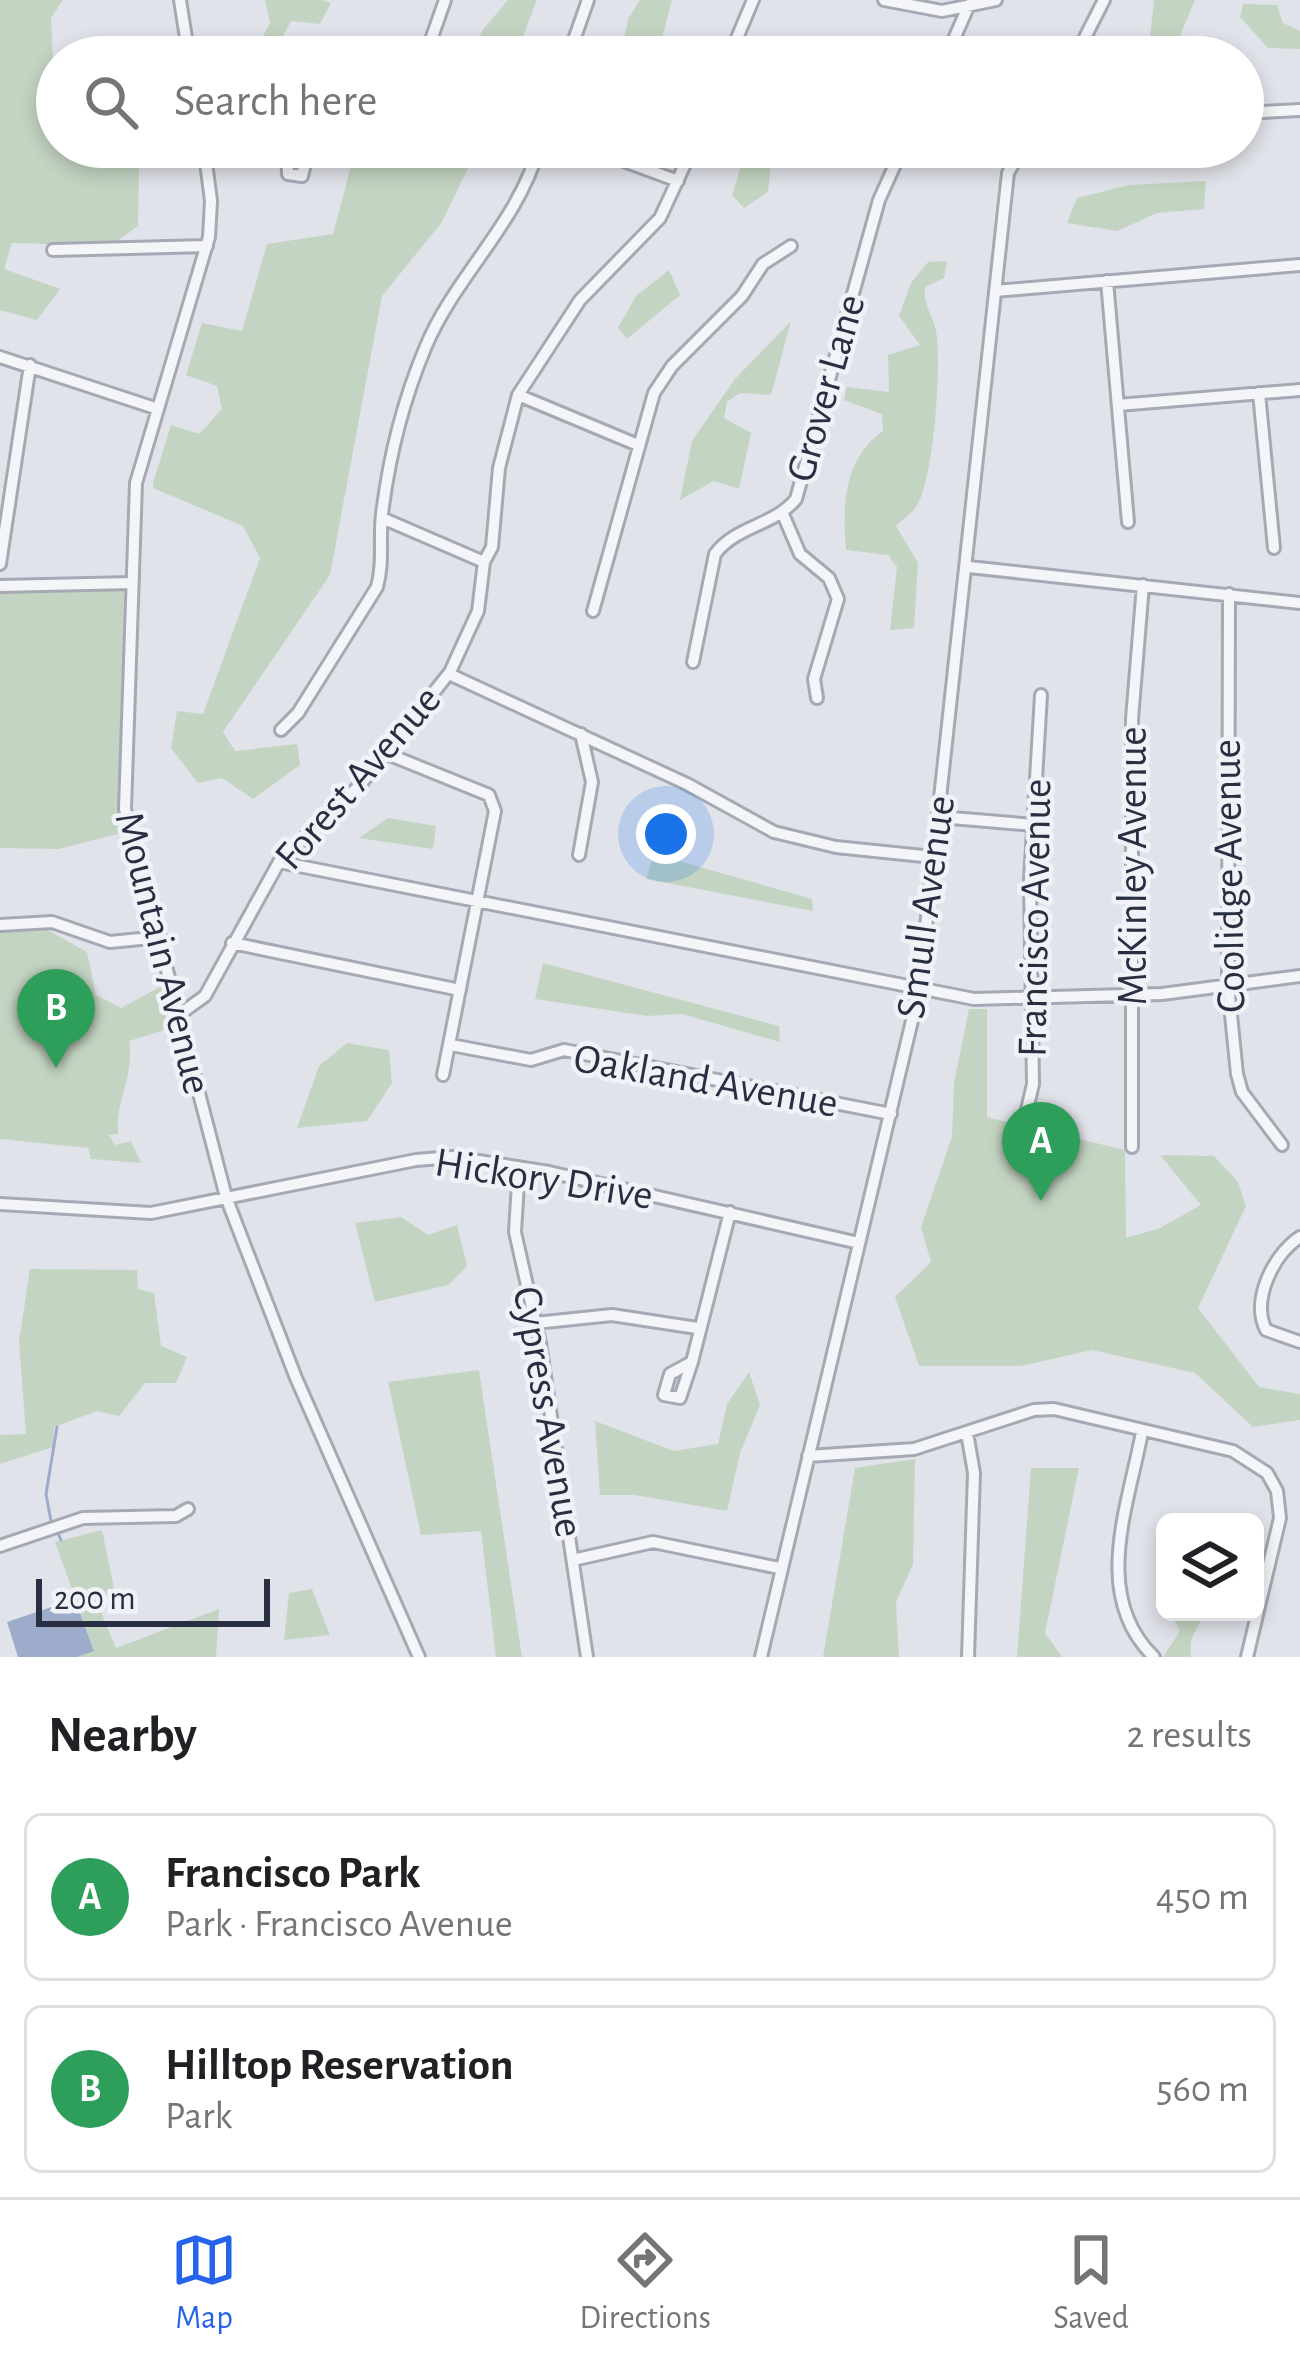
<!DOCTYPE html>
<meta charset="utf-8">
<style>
:root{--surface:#fff;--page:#f6f6f6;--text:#202124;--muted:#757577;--line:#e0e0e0;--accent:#2563eb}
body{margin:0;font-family:"Alegreya Sans",sans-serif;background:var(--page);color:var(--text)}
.controls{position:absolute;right:36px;bottom:36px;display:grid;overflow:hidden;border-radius:18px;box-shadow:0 6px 18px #0003}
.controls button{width:108px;height:108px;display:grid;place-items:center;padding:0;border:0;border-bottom:3px solid var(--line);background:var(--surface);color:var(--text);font:60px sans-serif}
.scale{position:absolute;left:36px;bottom:30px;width:234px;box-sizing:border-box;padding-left:12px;border:6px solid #292f42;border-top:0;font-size:33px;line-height:42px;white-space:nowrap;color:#292f42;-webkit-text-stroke:9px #f1f2f7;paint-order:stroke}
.you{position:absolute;left:666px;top:834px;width:42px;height:42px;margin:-30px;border:9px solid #fff;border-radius:50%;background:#1a73e8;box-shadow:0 0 0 18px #1a73e833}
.badge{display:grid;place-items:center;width:78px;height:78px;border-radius:50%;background:var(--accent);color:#fff;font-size:39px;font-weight:700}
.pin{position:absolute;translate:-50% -99px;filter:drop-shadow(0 3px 6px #0008)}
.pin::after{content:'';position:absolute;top:63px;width:42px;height:36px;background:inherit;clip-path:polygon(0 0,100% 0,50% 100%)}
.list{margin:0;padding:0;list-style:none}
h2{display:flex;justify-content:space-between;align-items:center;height:156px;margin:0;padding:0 48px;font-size:51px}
h2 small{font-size:39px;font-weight:400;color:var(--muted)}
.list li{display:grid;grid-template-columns:78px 1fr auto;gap:36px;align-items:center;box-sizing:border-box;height:168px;margin:0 24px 24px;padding:0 24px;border:3px solid var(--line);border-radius:18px}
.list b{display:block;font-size:45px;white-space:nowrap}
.list p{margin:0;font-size:39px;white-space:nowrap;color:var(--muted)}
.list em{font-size:39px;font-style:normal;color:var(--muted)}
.icon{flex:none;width:66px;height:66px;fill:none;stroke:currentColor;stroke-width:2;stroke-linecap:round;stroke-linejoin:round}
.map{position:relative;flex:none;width:1300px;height:1657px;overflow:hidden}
.search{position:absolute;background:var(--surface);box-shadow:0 6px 18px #0003;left:36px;right:36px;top:36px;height:132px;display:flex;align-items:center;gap:30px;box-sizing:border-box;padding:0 42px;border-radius:66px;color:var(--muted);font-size:45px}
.sheet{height:540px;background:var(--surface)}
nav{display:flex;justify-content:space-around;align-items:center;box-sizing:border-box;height:168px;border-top:3px solid var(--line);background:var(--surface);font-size:33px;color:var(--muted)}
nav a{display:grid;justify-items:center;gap:6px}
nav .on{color:var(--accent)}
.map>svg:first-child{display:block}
.green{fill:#c4d4c2}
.water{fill:#9cacca}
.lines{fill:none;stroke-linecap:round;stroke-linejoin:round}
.stream{stroke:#9cacca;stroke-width:3}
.minor-casing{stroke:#a6a9b4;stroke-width:16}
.minor{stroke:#f4f5f8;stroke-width:10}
.labels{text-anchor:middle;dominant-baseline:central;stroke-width:9;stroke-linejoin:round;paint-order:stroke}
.street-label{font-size:42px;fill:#292f42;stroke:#f1f2f7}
</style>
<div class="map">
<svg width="1300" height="1657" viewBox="0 0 1300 1657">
<rect width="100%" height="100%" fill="#e1e3ea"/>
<path class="green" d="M0,0H63L51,18L57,147H97L99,164L139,166L138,226L110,246L12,243L4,269L60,289L37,320L0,310Z
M265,0H322L331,3L320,24L291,21L272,57H252L270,23Z
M508,0H537L515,57H475L481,32Z
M640,0H672L657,57H621L628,19Z
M1154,0H1195L1173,52L1150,37Z
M1243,4L1277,5L1283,23L1300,31V49L1268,48L1240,17Z
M356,147H478L442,222L382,296L330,575L223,732L235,751L297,744L300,765L253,799L222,778L198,783L171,748L177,711L203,714L260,558L243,526L153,488V483L171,425L199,434L222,409L217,386L186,375L202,323L242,331L267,244L333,234Z
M747,147H794L771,163L768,192L744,208L732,195Z
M1206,181L1204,209L1157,213L1117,231L1067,223L1077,198L1129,185Z
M947,261L944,278L925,287C923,307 933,314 936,331C942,362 934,482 916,507C911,514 902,520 896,526L918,563L914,628L890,630L897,567L888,555L846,550C842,506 844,458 883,431L882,414L844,400L847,387L889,392L888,355L920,345L899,316L911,283L928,262Z
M669,270L680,295L627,339L618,328L636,296Z
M791,321L771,395L740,393L727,402L724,418L751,433L739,489L714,481L680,500L692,441L735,379Z
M0,589L124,590L121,833L59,849L0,848Z
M388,818L436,826L433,849L359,838Z
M654,854L812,899L813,911L646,879Z
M46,929L87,952L96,995L121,1008L164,985L171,1028L129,1041C135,1076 115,1100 118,1134L109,1135L115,1145L131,1141L141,1163L91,1159L88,1148L0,1139V932Z
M543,963L779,1026L780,1042L682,1014L647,1016L535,999Z
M969,1009H987V1117L1125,1150L1126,1238L1160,1228L1201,1205L1160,1155L1214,1156L1238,1182L1246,1206L1198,1308L1259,1387L1300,1394V1420L1253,1427L1195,1373L1092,1350L1021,1366H919L895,1297L931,1262L921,1227L952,1137L954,1083Z
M347,1043L389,1050L392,1083L367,1121L297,1128L319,1066Z
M401,1217L428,1235L457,1225L467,1266L448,1285L375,1302L355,1223Z
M30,1269L137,1270L138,1289L154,1293L161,1346L187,1357L176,1383H145L119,1416L97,1411L54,1427L53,1447L0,1464V1435L26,1434L19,1342Z
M479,1370L522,1657H496L481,1531L421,1535L388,1382Z
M749,1372L760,1405L740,1453L727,1511L635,1495H600L595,1421L674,1451L718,1444L727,1404Z
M915,1459L913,1564L896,1602L899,1657H823L855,1468Z
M1031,1468H1079L1045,1633L1062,1657H1017Z
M102,1530L114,1588L98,1605L116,1648L219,1609L216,1657H77L94,1650L55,1542Z
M312,1589L330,1635L284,1640L289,1593Z
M1170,1612H1205L1191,1640V1657H1163L1180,1631Z"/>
<path class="water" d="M75,1599L94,1651L77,1657H18L7,1622Z"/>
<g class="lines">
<path class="stream" d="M51,1521L46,1494L57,1427
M58,1533L61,1540"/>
<defs>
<path id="minor" d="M180,0L189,57
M884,0L942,11L996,0
M425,57L445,0
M568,57L588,0
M729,57L753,0
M946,57L969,5
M1075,57L1104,0
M1243,113L1300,110
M204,147L211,201L209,237L136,483L125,809L226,1197L296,1378L419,1657
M287,147L288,174L302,176L305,164L288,153
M586,147L678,181
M53,250L207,246
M1107,281L1128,522
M995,291L1300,265
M0,357L158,409
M1259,393L1274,548
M518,395L638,445
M1118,405L1300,390
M782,512L800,554L829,578L838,599L814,679L817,698
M382,518L484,562
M0,564L30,365
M969,567L1300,603
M0,586L132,583
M1229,594L1228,985L1237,1074L1242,1092L1282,1145
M593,611L654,393L672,366L742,296L763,264L791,246
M693,662L715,554C737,525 774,526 796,499L879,200L903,147
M449,674L687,784L774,832L836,847L933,857
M281,730L298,713L377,587C384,562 379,539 382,514C389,457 404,398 426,346C456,275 518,223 539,147
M385,753L489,795L495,811L443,1075
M940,817L1034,825
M579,855L592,782L581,734
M279,862L974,999L1162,994L1300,976
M0,925L52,922L110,942L160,937
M232,943L460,990
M177,1016L205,996L279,862L360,785L450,672L478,611L484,562L492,547L499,468L518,395L580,300L660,218L693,147
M451,1045L531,1060L564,1050L891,1114
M1020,1140L1033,1084L1030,880L1041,695
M1014 1148a8 8 0 1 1 16 0a8 8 0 1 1-16 0Z
M1132,1147V719L1143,585
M519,1167L515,1232L540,1343L587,1657
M0,1204L151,1213L416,1160L453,1157L549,1172L859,1243
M1300,1237C1273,1255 1251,1300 1266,1330L1300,1342
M535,1323L612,1315L697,1328
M692,1362L680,1398L664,1395L670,1374L692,1362L730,1212
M1142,1432C1128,1507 1091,1596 1154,1657
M967,1433L974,1473L968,1657
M808,1456L914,1449L1034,1410L1054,1409L1233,1451L1267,1473L1277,1491L1280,1518L1247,1657
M0,1546L83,1518L176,1516L188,1509
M573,1560L653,1542L779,1568
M761,1657L919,991L1008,173L1023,147"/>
</defs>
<use href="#minor" class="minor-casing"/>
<use href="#minor" class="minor"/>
</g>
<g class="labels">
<g class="street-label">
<text transform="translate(826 388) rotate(-74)">Grover Lane</text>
<text transform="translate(358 778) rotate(-49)">Forest Avenue</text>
<text transform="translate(1133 866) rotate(-90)">McKinley Avenue</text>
<text transform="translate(1229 876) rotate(-91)">Coolidge Avenue</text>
<text transform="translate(926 907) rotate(-82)">Smull Avenue</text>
<text transform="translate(1035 918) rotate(-89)">Francisco Avenue</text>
<text transform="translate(163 953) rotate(76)">Mountain Avenue</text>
<text transform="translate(706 1081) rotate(10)">Oakland Avenue</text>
<text transform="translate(544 1179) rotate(9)">Hickory Drive</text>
<text transform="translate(548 1412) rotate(80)">Cypress Avenue</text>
</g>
</g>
</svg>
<div class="controls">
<button><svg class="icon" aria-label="layers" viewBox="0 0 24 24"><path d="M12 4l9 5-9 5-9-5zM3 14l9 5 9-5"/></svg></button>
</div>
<div class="scale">200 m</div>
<div class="you"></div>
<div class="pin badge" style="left:1041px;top:1201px;background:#2e9e5b">A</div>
<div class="pin badge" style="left:56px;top:1068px;background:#2e9e5b">B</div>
<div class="search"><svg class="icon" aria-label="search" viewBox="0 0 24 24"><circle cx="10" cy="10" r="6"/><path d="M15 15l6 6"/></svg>Search here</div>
</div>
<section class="sheet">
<h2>Nearby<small>2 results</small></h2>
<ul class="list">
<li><span class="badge" style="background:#2e9e5b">A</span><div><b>Francisco Park</b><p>Park · Francisco Avenue</p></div><em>450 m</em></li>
<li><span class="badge" style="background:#2e9e5b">B</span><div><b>Hilltop Reservation</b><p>Park</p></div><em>560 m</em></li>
</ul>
</section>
<nav>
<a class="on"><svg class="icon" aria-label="map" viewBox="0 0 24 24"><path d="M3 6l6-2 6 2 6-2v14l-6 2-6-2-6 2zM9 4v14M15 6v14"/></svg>Map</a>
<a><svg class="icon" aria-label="directions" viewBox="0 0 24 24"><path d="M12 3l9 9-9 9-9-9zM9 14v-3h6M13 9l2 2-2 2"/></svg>Directions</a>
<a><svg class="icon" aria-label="saved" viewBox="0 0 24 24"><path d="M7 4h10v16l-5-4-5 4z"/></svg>Saved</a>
</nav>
